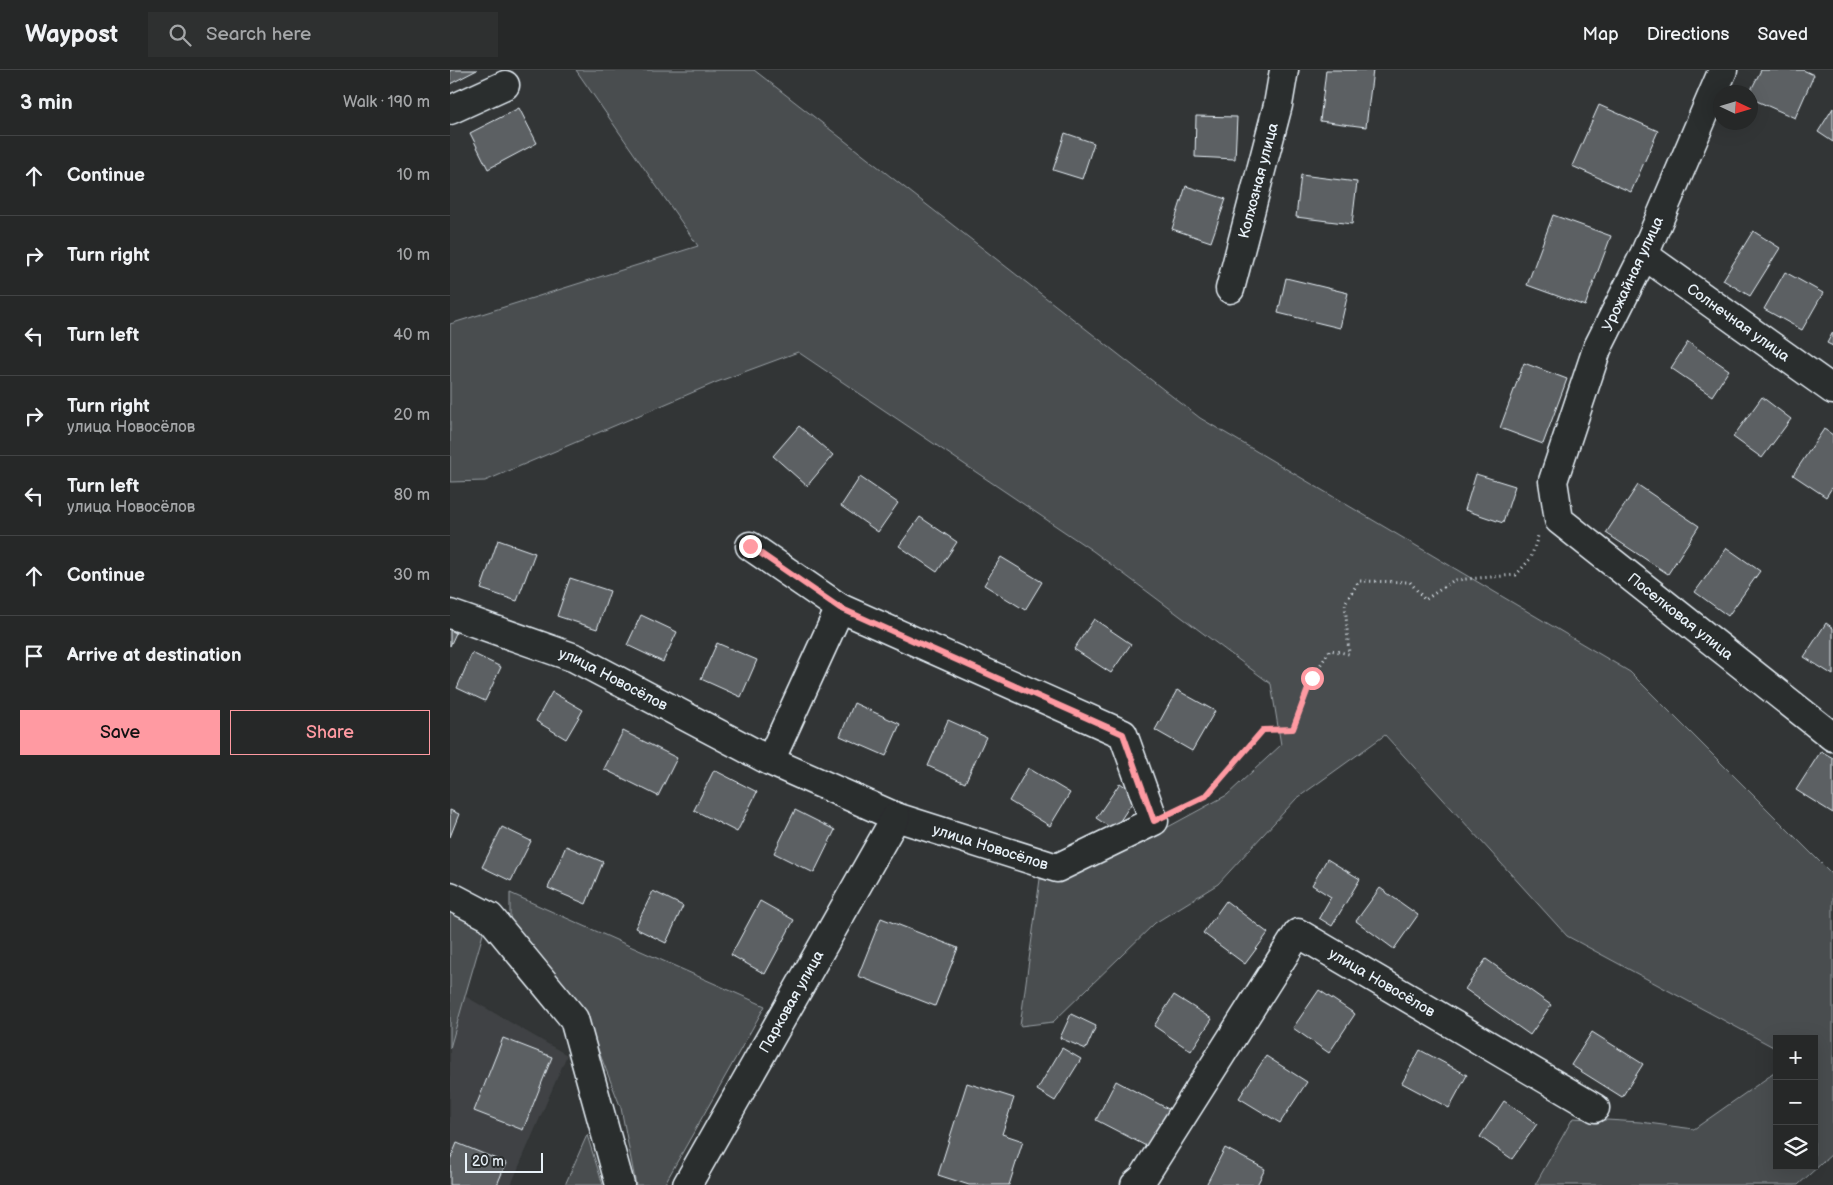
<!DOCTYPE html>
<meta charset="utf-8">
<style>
:root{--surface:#262828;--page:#2e3030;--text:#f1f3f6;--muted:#a4a6a8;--line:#424445;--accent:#ff9aa2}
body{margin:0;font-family:"Balsamiq Sans",sans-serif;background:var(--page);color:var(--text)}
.controls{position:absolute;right:15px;bottom:15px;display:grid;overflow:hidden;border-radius:0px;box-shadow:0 5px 20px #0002}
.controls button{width:45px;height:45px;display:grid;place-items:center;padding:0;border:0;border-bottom:1px solid var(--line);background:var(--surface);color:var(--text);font:25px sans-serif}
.compass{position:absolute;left:1263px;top:15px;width:45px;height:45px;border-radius:50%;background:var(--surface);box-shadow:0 5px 20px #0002;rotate:94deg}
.scale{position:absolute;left:15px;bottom:12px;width:78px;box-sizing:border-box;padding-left:5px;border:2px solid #e8f1f8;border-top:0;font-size:14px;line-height:18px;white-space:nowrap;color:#e8f1f8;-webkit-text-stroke:4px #2a2d2e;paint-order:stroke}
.stop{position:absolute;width:15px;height:15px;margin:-11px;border:4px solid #ff9aa2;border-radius:50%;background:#fff}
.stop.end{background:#ff9aa2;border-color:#fff;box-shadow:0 1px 5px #0008}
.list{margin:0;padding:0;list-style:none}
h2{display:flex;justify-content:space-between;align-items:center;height:65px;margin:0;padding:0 20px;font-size:21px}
h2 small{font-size:16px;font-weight:400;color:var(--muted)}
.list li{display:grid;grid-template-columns:32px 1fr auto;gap:15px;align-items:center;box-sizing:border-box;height:80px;padding:0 20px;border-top:1px solid var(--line)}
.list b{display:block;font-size:19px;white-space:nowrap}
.list p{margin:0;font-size:16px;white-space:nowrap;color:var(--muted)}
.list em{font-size:16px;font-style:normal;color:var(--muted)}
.actions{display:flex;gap:10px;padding:15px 20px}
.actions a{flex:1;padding:11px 0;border:1px solid var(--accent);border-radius:0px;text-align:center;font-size:18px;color:var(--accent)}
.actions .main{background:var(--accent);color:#111}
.icon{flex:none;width:28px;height:28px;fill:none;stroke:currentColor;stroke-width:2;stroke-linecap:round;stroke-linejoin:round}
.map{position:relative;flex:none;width:1383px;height:1115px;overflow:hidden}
header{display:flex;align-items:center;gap:30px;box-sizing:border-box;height:70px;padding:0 25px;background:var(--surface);border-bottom:1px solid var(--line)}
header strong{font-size:24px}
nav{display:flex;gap:28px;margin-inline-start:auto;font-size:18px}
.search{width:350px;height:45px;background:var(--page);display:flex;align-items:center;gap:12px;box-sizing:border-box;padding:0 18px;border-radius:0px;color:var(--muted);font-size:19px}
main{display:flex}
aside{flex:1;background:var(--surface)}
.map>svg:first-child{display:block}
.built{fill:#3f4244}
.green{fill:#494d4f;stroke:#989fa4}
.building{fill:#5c6063;stroke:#e8f1f8}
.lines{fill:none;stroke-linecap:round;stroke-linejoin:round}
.minor-casing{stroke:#e8f1f8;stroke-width:31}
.path{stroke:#e8f1f8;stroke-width:3;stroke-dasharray:1 4;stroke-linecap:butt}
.minor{stroke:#2a2d2e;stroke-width:28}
.route{stroke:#ff9aa2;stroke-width:6}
.labels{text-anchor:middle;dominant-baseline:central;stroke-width:4;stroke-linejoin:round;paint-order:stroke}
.street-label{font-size:15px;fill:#e8f1f8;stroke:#2a2d2e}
</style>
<header>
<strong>Waypost</strong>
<div class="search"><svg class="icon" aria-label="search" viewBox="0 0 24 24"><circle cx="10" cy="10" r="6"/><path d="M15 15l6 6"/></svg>Search here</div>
<nav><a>Map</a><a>Directions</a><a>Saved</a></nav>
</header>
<main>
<aside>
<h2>3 min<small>Walk · 190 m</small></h2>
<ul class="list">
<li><svg class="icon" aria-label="ahead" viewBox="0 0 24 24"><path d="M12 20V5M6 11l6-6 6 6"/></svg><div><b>Continue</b></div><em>10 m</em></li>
<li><svg class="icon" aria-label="right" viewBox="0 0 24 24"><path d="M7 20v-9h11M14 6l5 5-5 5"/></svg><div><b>Turn right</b></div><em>10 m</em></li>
<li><svg class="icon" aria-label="left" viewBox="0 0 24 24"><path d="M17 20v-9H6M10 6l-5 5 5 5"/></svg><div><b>Turn left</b></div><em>40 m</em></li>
<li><svg class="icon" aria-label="right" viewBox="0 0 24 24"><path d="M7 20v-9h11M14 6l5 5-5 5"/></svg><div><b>Turn right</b><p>улица Новосёлов</p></div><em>20 m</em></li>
<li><svg class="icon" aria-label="left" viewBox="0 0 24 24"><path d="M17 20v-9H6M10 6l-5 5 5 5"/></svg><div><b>Turn left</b><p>улица Новосёлов</p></div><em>80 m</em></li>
<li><svg class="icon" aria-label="ahead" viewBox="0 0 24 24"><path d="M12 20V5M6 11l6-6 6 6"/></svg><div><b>Continue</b></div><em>30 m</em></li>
<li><svg class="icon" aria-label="arrive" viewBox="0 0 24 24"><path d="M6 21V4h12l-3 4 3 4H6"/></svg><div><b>Arrive at destination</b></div></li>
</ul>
<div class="actions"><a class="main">Save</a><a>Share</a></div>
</aside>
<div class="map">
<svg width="1383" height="1115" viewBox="0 0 1383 1115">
<rect width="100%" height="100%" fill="#323536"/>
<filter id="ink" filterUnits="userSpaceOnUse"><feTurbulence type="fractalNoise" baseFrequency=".02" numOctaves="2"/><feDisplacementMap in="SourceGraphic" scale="10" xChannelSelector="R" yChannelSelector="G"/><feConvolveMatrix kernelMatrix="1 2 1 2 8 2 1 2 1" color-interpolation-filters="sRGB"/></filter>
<g filter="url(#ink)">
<path class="built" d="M15,926L117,985L61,1115H0V978Z"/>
<path class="green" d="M126,0H304L750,348L1180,602L1383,805V1083L1348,1115H1085L1123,1048L1190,1052L1244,1059L1327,1001V1096H1364V969H1327V979L1117,866L935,665L846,729L768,814L705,853L603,952L570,956L590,809L616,808L707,763L777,725L831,675L821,614L643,481L348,282L267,312L35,411L0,412V254L248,176Z
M60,823L315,936L214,1115H186L171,1038L133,941L60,850Z
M0,839L35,857L0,978Z
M137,1065L153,1115H115Z"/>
<path class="building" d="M0,0H27L0,14Z
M876,0H923L916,57L870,51Z
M1311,0H1353L1364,5L1345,48L1300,28V22Z
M1149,35L1208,61L1181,122L1122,96Z
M69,38L87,73L38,99L20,63Z
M1383,38V72L1368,62Z
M746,46L787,47L785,89L745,87Z
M615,63L644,73L632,109L603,100Z
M851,105L907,112L902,154L846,147Z
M736,116L776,129L761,172L722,159Z
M1103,145L1161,166L1135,236L1077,215Z
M1303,161L1330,178L1300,226L1273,210Z
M1335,202L1373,223L1352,260L1314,239Z
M836,208L898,223L890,258L828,243Z
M1383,262V276L1377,273Z
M1238,272L1279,300L1262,326L1221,298Z
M1074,293L1117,309L1093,374L1050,358Z
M1312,327L1341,349L1312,388L1283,367Z
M349,356L383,385L357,416L323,386Z
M1374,359L1383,365V416L1376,427L1343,405Z
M1026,404L1065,416L1053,453L1015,440Z
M410,407L448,433L428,462L391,436Z
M1188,415L1249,456L1218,504L1156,463Z
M470,447L507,472L487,502L449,476Z
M48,470L85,483L67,531L31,519Z
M1277,478L1310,501L1278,546L1245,522Z
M551,487L592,512L575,540L534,515Z
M120,508L160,521L147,559L107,546Z
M191,545L227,562L213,592L177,575Z
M644,549L681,574L661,603L624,579Z
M1376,553L1383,558V605L1354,587Z
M0,560L6,563L0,576Z
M267,573L307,590L291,627L251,609Z
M22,583L51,597L35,631L7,618Z
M727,620L765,641L742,681L705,660Z
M102,622L133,640L116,669L86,651Z
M404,633L450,654L436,686L390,666Z
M498,650L536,667L515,713L478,696Z
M173,661L227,688L208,726L154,699Z
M1371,681L1383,688V743L1346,720Z
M578,698L620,723L600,756L559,731Z
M264,700L307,722L287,762L244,740Z
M670,713L687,725L664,760L646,748Z
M0,740L9,744L0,767Z
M345,740L385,760L364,803L324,783Z
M52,757L81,771L61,811L32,797Z
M116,776L153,792L136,834L98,818Z
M877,789L910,809L882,856L869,848L881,827L862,815Z
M930,818L968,845L944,879L906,851Z
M203,821L233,836L216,873L185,858Z
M310,831L344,850L315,904L281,885Z
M776,831L818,863L795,894L753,863Z
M431,848L508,878L485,936L408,906Z
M1036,889L1101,935L1080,965L1015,919Z
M869,920L905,944L879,983L843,958Z
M724,925L762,949L741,981L704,956Z
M621,944L646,956L636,979L610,968Z
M1142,962L1193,994L1172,1027L1121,995Z
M53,968L102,987L73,1060L24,1041Z
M612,978L631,989L605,1031L587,1020Z
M970,980L1017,1005L999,1038L952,1013Z
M816,986L857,1012L830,1053L789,1028Z
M666,1011L722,1041L702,1079L646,1050Z
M517,1013L564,1028L552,1064L573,1071L559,1115H519L488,1105Z
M1054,1031L1087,1054L1062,1089L1030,1067Z
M7,1073L56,1093L47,1115H0V1090Z
M775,1078L815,1099L807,1115H756Z"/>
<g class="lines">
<defs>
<g id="minor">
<path id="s1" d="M1273,0L1194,185L1147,279L1103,411L1109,450L1383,667"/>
<path d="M0,40L55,15"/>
<path id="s2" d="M1194,185L1383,320"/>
<path id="s3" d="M780,219L828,35L834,0"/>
<path d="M300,476L390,538"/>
<path id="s4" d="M0,544L125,588L320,691L446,747L607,798L704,751L673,664L390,538L320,691"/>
<path d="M0,826L40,847L124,949L170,1115"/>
<path id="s5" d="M237,1115L446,747"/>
<path id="s6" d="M685,1115L693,1108L848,863L1145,1038"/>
</g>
</defs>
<use href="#minor" class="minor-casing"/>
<path class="path" d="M727,740L756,726L813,660L843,659L862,608L880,580L899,584L895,533L909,511L960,512L975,530L1004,510L1066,505L1081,488L1088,466"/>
<use href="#minor" class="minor"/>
</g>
</g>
<g class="lines" filter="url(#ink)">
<path class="route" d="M300,476L390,538L673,664L704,751L756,726L813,660L843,659L862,608"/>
</g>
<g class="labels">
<g class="street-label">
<text stroke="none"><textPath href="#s3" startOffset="112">Колхозная улица</textPath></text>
<text transform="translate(1183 204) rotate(-65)">Урожайная улица</text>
<text stroke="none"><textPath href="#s2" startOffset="116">Солнечная улица</textPath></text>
<text stroke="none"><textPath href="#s1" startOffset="640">Поселковая улица</textPath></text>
<text stroke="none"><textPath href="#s4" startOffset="176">улица Новосёлов</textPath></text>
<text stroke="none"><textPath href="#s4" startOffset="590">улица Новосёлов</textPath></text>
<text stroke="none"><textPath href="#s6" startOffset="398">улица Новосёлов</textPath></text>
<text stroke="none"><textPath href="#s5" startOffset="211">Парковая улица</textPath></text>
</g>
</g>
</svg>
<div class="controls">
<button>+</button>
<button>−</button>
<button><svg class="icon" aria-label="layers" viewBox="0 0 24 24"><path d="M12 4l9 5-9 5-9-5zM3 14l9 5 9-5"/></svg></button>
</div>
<svg class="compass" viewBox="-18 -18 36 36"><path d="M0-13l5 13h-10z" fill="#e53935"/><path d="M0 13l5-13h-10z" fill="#a4a6a8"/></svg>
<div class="scale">20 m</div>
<div class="stop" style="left:862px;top:608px"></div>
<div class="stop end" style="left:300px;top:476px"></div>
</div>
</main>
